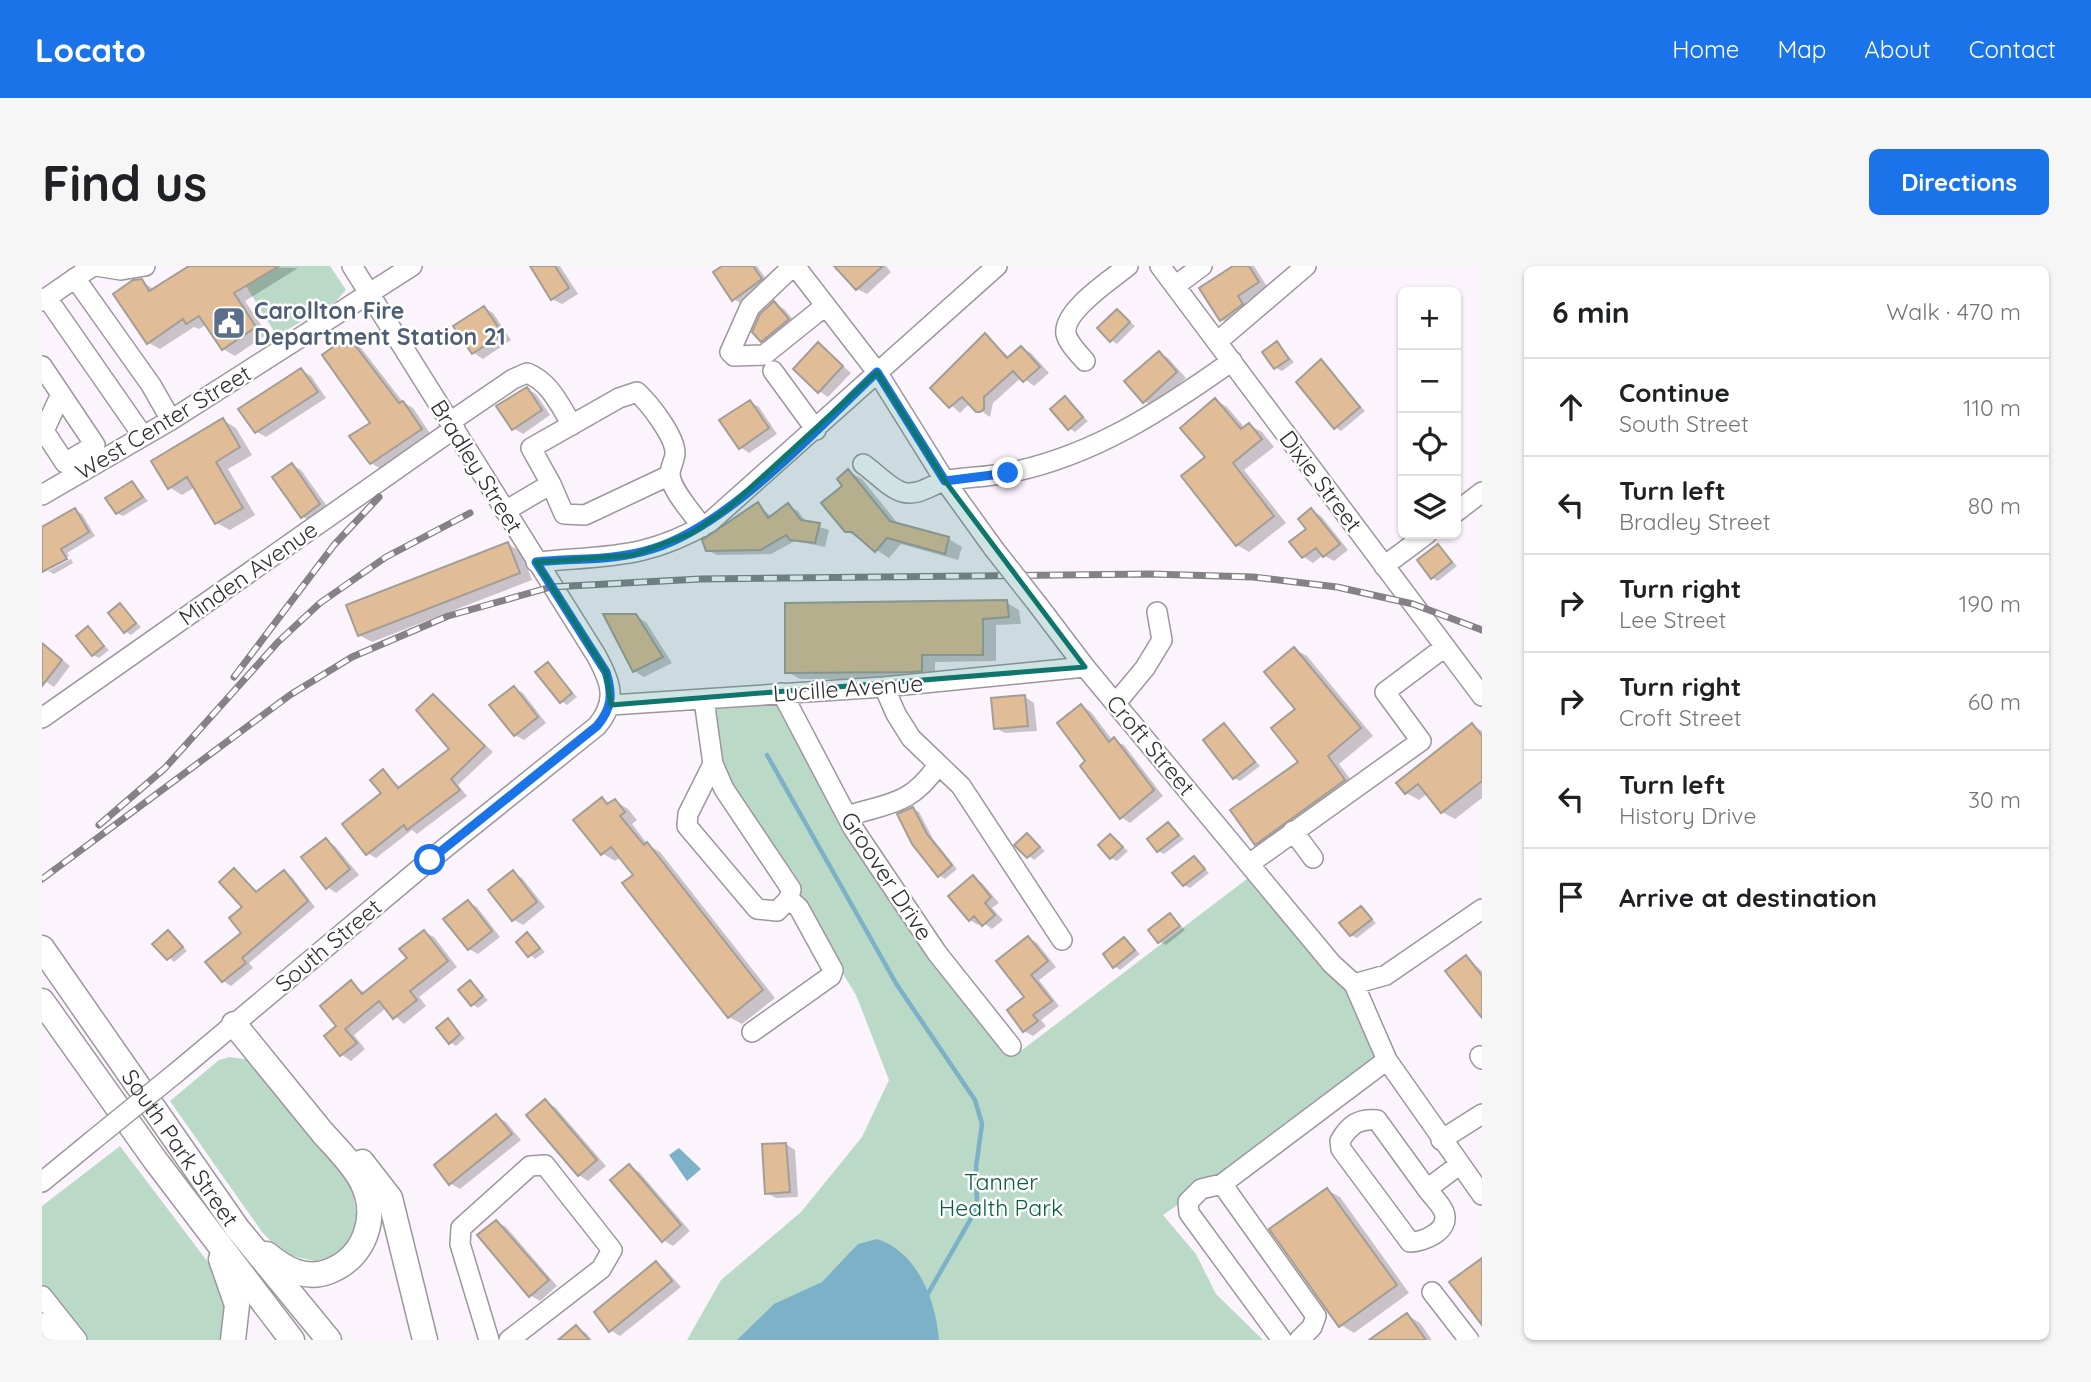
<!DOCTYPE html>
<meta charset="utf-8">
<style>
:root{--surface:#fff;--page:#f6f6f6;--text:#202124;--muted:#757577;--line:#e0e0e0;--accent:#1a73e8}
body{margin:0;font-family:Quicksand,sans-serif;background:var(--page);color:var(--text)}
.controls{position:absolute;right:21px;top:21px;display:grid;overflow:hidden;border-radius:10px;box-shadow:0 2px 5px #0004}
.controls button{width:63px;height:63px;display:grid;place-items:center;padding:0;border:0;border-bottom:2px solid var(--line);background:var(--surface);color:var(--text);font:35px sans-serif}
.stop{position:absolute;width:21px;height:21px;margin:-16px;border:5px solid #1a73e8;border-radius:50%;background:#fff}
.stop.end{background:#1a73e8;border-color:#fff;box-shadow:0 2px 7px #0008}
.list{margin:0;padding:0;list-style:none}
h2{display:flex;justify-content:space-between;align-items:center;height:91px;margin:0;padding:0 28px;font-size:30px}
h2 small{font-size:23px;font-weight:400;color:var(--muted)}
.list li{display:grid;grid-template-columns:46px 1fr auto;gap:21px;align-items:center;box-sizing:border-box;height:98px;padding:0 28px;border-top:2px solid var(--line)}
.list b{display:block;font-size:26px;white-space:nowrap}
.list p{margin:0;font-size:23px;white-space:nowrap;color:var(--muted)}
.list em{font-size:23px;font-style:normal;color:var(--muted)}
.icon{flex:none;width:38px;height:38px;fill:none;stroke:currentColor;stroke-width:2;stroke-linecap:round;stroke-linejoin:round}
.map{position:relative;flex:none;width:1440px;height:1074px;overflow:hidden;border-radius:10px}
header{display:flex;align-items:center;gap:42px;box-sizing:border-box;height:98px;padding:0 35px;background:var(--accent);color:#fff}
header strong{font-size:33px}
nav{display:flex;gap:38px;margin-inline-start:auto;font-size:24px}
.intro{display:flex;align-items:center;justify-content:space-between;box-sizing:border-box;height:168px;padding:0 42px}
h1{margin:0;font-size:49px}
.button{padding:18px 32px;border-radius:10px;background:var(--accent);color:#fff;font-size:24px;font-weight:700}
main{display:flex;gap:42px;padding:0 42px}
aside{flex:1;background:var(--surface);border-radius:10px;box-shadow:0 2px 5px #0004}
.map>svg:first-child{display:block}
.green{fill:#badac7}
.water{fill:#7cb1c8}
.shadow{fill:#0003}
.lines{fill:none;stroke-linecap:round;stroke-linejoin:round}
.stream{stroke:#7cb1c8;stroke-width:4.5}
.building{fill:#e0bd97;stroke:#a49d96;stroke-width:2}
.minor-casing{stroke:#9d969e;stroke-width:22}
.major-casing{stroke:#9d969e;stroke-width:27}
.minor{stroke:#fff;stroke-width:19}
.major{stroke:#fff;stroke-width:24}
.rail-casing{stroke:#858186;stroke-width:7}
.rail{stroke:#fff;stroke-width:4.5;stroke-dasharray:13;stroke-linecap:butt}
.minor-bridge-casing{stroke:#9d969e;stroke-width:22;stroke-linecap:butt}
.minor-bridge{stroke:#fff;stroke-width:19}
.route{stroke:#1a73e8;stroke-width:9}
.marked{fill:#0f766e;fill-opacity:0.2;stroke:#0f766e;stroke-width:5;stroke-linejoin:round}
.labels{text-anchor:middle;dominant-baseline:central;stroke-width:5;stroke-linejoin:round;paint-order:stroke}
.service-label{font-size:23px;font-weight:bold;fill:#4e5e75;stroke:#fff;text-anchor:start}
.street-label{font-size:23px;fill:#302e31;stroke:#fff}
.park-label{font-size:23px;fill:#075f3d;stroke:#fff}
</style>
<header>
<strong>Locato</strong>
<nav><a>Home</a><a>Map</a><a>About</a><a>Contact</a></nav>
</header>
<div class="intro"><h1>Find us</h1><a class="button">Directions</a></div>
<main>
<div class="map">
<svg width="1440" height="1074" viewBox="0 0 1440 1074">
<rect width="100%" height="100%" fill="#fcf4fc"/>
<path class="green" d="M237,0H288L304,24L294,35L235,70L204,20Z
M740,427L811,562L931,734L980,784L1214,606L1290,698L1345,794L1121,949L1154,988L1174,1028L1221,1074H645L679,1014L759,946L820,871L847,814L814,729L749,623L682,523L664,446L679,439Z
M187,791L210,794L304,914L310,923L316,959L299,985L282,997C248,989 246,993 220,966L128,835L177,794Z
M78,880L178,1012L188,1040L185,1074H46L0,1018V940Z"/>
<path class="water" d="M637,882L659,903L645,915L627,889Z
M835,973C876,986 894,1035 897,1074H695L732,1038L780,1016L816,978Z"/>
<path class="shadow" d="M164,0L256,2L203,35L225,68L193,90L181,83L165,58L157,63L152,61L118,83L107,77L99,15L113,24Z
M490,0H518L536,28L520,38L510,33Z
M684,0H715L728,19L701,39L692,33Z
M795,0H844L849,6L825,28L815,23Z
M1194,0H1212L1226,22L1204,36L1209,44L1189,59L1180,54Z
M732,37L742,43L756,59L729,80L720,75Z
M442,42L451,47L469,74L441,93L432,87L414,60Z
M1075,45L1093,60L1075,78L1069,74Z
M943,69L968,92L979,82L989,87L1007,107L992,120L980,111L951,137L948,151L928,137L918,147L890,122Z
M307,72L316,78L361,136L371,142L389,169L339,203L329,197L310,171L330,157Z
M1235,78L1252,96L1240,105L1234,102Z
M777,79L809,107L786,131L777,125Z
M1117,87L1126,92L1144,112L1112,141L1102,135Z
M1279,95L1323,145L1299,165L1293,161Z
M259,104L269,110L284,132L224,171L215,166Z
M485,123L494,128L508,149L481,168L471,162Z
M1023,133L1046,155L1033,166L1027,162Z
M1173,134L1185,141L1203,162L1207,159L1220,166L1232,181L1202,204L1244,257L1207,286L1195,279L1166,191Z
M708,136L717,141L735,168L707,187L698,181Z
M181,154L194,162L210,189L186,203L213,249L188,264L175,257L153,221L140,229L127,221Z
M250,199L259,204L287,243L269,256L260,250Z
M807,206L820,213L857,259L907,273L920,281L916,294L859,278L847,292L805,265L803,220Z
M90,217L106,235L81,250L75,247Z
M716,239L730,251L746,239L756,245L765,257L787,264L783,281L753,275L729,288L675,289L665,284Z
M33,244L40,248L53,270L25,287L27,290L5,304L0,298V261Z
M1269,244L1279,250L1306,284L1292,295L1281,289L1271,297L1262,291L1250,277L1266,263Z
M466,278L479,286L490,314L330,376L317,369Z
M1396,280L1415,300L1396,315L1390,312Z
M29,293L31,297L12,308L6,305Z
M964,336L977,344L979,358L954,359V395L893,396V412L883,413H758L745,406Z
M78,340L99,361L89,369L83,365Z
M593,350L604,356L630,397L602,411L592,405Z
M46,363L67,384L57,392L51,389Z
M0,377L28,400L12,421L0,413Z
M1252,383L1265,390L1331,470L1297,498L1315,522L1227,585L1214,577L1258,496Z
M506,398L535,431L525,439L519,435Z
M472,422L481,427L504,457L482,474L473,469Z
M391,431L451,486L416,519L425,530L375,568L370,564L334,592L325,587L341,527V505L359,522L410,483Z
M983,431L992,437L995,465L963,467L954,462Z
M1040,440L1049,446L1071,475L1082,479L1121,530L1088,557L1079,551L1046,496Z
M1182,459L1218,500L1198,515L1192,512Z
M1430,459L1440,465V532L1413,553L1400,546L1386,527L1377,534L1364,527Z
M560,533L569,538L573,535L586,543L595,554L590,558L607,580L618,586L733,732L700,758L687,751L579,591L573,595L560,587Z
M871,543L877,546L891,573L915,603L903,613L897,609Z
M1127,558L1142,573L1122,588L1116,585Z
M985,569L1003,585L992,594L975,579Z
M1068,570L1086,585L1075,595L1069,592Z
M284,574L293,580L317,609L294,627L285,621Z
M1152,592L1167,607L1148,622L1142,619Z
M192,604L216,626L242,606L250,611L273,641L207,697L211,702L189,720L181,715L201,668L202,642Z
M471,607L480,612L503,641L481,659L472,654Z
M931,611L940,617L957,637L950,642L961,654L950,663L940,656L936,659L928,654Z
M426,636L435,641L458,671L436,688L427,683Z
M1319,642L1334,657L1315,672L1309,669Z
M1128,649L1143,664L1124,679L1118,676Z
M126,666L145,685L132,696L113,678Z
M382,666L392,671L415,701L377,731L384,740L362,758L344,742L312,769L323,783L309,795L300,789L284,770L297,760L309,717L323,727L367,693Z
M486,668L503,686L493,693L476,676Z
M987,672L995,677L1014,701L997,714L1017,740L999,754L1004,760L991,770L982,765Z
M1083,673L1098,688L1078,704L1072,700Z
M1424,691L1440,705V748Z
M428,717L446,734L436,742L430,738Z
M406,755L423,772L414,780L408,776Z
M503,836L513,841L564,900L546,915L537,909Z
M454,850L464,856L479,874L418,923L408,917Z
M744,878L753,884L756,931L734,932L725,927Z
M587,901L597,906L648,965L631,980L621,974Z
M1285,924L1298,931L1367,1027L1312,1067L1299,1059Z
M455,956L464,961L515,1020L498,1035L488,1029Z
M614,997L623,1003L639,1021L578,1070L568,1064Z
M1365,1049L1378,1057L1390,1074H1330Z
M534,1061L544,1067L550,1074H519Z"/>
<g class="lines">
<path class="stream" d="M725,489L855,719L933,834L940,858L934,901L935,942L884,1031"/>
</g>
<path class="building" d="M147,0H237L192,27L214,61L180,84L157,50L144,58L141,53L105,78L71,28L91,14L100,13L107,25Z
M488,0H513L527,22L509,34Z
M680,0H711L720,13L690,35L671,6Z
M792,0H841L814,24Z
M1191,0H1207L1217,16L1196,30L1201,38L1178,55L1157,22Z
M732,35L747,53L719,76L710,66L718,48Z
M442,40L461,68L430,88L411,60Z
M1075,43L1088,56L1068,76L1055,62Z
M943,67L965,92L979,80L998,101L981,116L971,105L942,131V143L938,146H934L920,131L907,142L888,122Z
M306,70L357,137L361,135L380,163L328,198L307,170L328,157L280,89Z
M1235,75L1247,93L1232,103L1220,86Z
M776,76L801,100L776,127L751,103Z
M1117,85L1135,106L1101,137L1082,115Z
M1279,93L1318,141L1292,163L1254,116Z
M259,102L276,126L213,167L196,143Z
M485,121L500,144L470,164L454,140Z
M1023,130L1041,151L1026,164L1008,143Z
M1173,132L1199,163L1207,157L1220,173L1191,197L1232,250L1194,280L1139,210L1163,191L1138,162Z
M708,134L727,162L697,183L677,154Z
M181,152L198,181L174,196L201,242L173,258L145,211L126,223L109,195Z
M250,197L278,238L259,252L230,211Z
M806,203L848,255L907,271L903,288L845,272L833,286L810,266H803L779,237L800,220L795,213Z
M90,215L101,231L74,248L63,232Z
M716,236L726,252L746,237L759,254L778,257L773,277L748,274L744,269L719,284L664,285L660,274Z
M33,242L47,266L19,283L25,293L0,306V261Z
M1269,242L1298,278L1281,291L1274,282L1260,292L1247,276L1264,263L1256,253Z
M466,276L478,307L316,370L304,339Z
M1396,278L1410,296L1389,313L1375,294Z
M965,334L967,351L941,353V389H880V405L868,406L743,407V337Z
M78,337L94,357L82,367L66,347Z
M561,348H594L621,391L591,406Z
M46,360L62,380L50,390L34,370Z
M0,377L20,394L0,420Z
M1252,381L1319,462L1286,490L1303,514L1213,579L1188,544L1256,496L1229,462L1253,443L1222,406Z
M506,396L530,427L518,437L493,406Z
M472,420L496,451L472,470L447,439Z
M391,428L443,480L409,513L418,524L365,564L362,559L324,589L300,558L339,527L328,514L341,503L356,522L407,483L374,444Z
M983,429L986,460L952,463L949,432Z
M1039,438L1067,476L1072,471L1112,524L1078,553L1038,500L1043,495L1015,457Z
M1182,457L1213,496L1191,513L1161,474Z
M1430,457L1440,470V515L1399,547L1376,518L1363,528L1354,517Z
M560,531L565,538L573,533L583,546L578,550L602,579L605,576L721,724L686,752L580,617L591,609L569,581L559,589L531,554Z
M871,541L885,568L910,599L896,611L870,578L855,548Z
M1126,556L1137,569L1115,586L1105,573Z
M985,567L998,581L985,592L972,579Z
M1068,568L1081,581L1068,593L1056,579Z
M284,572L308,603L284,623L259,591Z
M1152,590L1163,603L1141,620L1130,607Z
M192,602L214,626L242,604L266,635L200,692L204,697L180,716L163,696L199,667L187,652L200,641L177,616Z
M471,604L495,636L470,655L446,624Z
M931,609L949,631L943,637L953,649L940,660L932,650L927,655L906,630Z
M426,634L450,665L426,684L401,653Z
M1319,640L1330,653L1308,670L1297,657Z
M1128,647L1138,660L1116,677L1106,664Z
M126,664L141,681L125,694L110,678Z
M382,664L406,695L368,725L375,734L351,753L337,735L303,763L315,777L298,790L282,770L294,760L278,740L309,714L320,728L365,692L357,683Z
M485,666L498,682L486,691L474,676Z
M986,670L1006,695L989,709L1010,735L991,749L996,755L981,766L965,744L982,731L954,695Z
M1082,671L1093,684L1071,702L1061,688Z
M1424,689L1440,710V752L1403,705Z
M428,714L441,730L429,740L416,724Z
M406,752L418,768L407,778L394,762Z
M503,833L555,894L536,910L484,849Z
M454,848L470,868L407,919L392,899Z
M744,877L748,926L723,928L720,878Z
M587,898L639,959L620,976L568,914Z
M1285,922L1355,1019L1297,1061L1227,963Z
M454,954L507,1014L487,1031L435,969Z
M1440,992V1059L1407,1016Z
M614,995L630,1015L567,1066L552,1046Z
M1365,1047L1384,1074H1327Z
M534,1059L547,1074H516Z"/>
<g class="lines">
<defs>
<path id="minor" d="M54,0L79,4L103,0
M751,0L708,41L688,86L692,90L722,89L783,40
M753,0L835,106L903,215L952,283
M1118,0L1440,430
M33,12L109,119L129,154
M1133,20L1160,0
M5,32L101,170
M0,35L51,0
M1175,76L1264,0
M1043,95C1037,88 1026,77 1024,68C1020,45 1070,13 1086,0
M0,100L53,179L23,197L2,165L19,128
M731,105L774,164
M408,156L471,113L485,107C507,115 518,139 530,159
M821,198C833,206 847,222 860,226C877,231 891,217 906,214C926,211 946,211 965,207C1050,191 1121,144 1190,95
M509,218L522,248L543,249L628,209
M0,229L129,154L370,0
M463,245L509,218L489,182L577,132L595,126C607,137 633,170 633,187C633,194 628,201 628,208C629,225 651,247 660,261
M1414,246L1440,226
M494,296C565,289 604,294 668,256L955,0
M1342,300L1385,268
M996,339L1043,401L1290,698L1312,718L1345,794L1440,929
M842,421L854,448L869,472L919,520L1020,674
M740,427L811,562L895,687L969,780
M662,434L671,498L682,523L749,623L747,633L735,645L715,643L645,560L646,548L671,498
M1074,437L1103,402L1120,374L1115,346
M569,439L842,421L1043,401
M0,452L413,162
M805,550C847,537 869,539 896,499
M1251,565L1271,592
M1207,598L1379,475L1343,426L1403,381
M1312,718L1344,709L1440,643
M710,766L789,710L791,704L757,642L747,633
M1438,790L1440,793
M135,806L388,594L555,460C576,435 569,416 554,389L310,0
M1399,874L1440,848
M0,916L50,875
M1180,918L1274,1050L1270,1061L1257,1074
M1385,923L1335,854C1317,852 1307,859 1298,875L1299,883L1368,976C1381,976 1409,965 1402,946C1399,938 1390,930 1385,923L1417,899
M1390,1026L1427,1074
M0,1030L35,1074
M0,1057L14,1074
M447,1074L418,978L419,962L488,900L503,899L570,984L559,1003L467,1074
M1240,1074L1147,947L1146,936L1159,923L1180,918L1345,794"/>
<g id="major">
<path id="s1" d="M0,682L195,962L287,1074"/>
<path d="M0,735L113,894L250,1074"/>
<path d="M192,758C221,794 251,830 280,866C294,882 311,898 320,916C337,951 323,991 288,1005C264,1015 243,1003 225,988"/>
<path d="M320,896L348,932L383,1074"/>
<path d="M179,993L195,1039L191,1074"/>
</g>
</defs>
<use href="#minor" class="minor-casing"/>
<use href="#major" class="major-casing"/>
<use href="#minor" class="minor"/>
<use href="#major" class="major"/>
<defs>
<path id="rail" d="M192,411L292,279L337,231
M57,559L123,502L236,376L278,337L344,291L428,247
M0,613L248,429L310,391L406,350L509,321L658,313L1109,308L1211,311L1295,321L1371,338L1440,364"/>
</defs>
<use href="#rail" class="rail-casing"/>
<use href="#rail" class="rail"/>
<defs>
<path id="minor-bridge" d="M952,283L996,339
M50,875L135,806"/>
</defs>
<use href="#minor-bridge" class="minor-bridge-casing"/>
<use href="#minor-bridge" class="minor-bridge"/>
</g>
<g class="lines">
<path class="route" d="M388,594L555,460C570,442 571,429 564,406L494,296C533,292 572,295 610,283C687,260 776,162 835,106L903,215L966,207"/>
</g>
<path class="marked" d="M835,106L903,215L1043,401L569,439L564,406L494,296L591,289L650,267L685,243Z"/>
<defs>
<symbol id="civic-square" viewBox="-11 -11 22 22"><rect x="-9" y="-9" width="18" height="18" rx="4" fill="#5c6f8a" stroke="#fff"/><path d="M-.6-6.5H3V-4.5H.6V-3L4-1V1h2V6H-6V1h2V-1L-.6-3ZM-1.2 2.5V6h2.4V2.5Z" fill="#fff"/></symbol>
</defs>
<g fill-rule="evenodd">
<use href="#civic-square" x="168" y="38" width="38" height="38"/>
</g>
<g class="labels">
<g class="service-label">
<text x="212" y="44">Carollton Fire<tspan x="212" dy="26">Department Station 21</tspan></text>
</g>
<g class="street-label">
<text transform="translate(121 156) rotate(-31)">West Center Street</text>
<text transform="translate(435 200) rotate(58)">Bradley Street</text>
<text transform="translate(1279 215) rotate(53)">Dixie Street</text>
<text transform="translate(206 307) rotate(-35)">Minden Avenue</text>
<text transform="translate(806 422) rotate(-4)">Lucille Avenue</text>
<text transform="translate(1109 479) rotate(50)">Croft Street</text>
<text transform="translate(845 610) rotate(57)">Groover Drive</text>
<text transform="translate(286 679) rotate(-40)">South Street</text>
<text stroke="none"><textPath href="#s1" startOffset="243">South Park Street</textPath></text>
</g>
<g class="park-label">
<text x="959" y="915">Tanner<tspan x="959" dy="26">Health Park</tspan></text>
</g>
</g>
</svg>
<div class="controls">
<button>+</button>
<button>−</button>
<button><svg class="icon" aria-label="locate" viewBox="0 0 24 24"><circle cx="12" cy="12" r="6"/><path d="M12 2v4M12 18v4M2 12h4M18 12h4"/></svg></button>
<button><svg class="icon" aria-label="layers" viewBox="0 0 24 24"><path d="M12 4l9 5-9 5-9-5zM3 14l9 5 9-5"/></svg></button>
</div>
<div class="stop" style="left:388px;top:594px"></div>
<div class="stop end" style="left:966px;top:207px"></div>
</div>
<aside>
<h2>6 min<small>Walk · 470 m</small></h2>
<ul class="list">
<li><svg class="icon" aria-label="ahead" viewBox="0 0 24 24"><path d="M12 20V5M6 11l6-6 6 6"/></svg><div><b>Continue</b><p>South Street</p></div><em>110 m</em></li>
<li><svg class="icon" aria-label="left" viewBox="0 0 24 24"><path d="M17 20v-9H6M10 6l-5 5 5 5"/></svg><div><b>Turn left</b><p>Bradley Street</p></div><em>80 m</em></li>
<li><svg class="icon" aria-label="right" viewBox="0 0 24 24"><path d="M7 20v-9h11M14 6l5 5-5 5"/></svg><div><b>Turn right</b><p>Lee Street</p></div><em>190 m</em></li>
<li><svg class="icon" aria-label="right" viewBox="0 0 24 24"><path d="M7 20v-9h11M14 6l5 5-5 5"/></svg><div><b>Turn right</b><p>Croft Street</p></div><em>60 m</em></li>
<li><svg class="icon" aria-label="left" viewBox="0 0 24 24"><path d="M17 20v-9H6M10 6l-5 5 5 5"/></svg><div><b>Turn left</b><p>History Drive</p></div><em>30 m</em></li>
<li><svg class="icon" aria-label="arrive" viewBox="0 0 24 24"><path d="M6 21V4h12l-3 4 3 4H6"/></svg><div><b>Arrive at destination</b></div></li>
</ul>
</aside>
</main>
